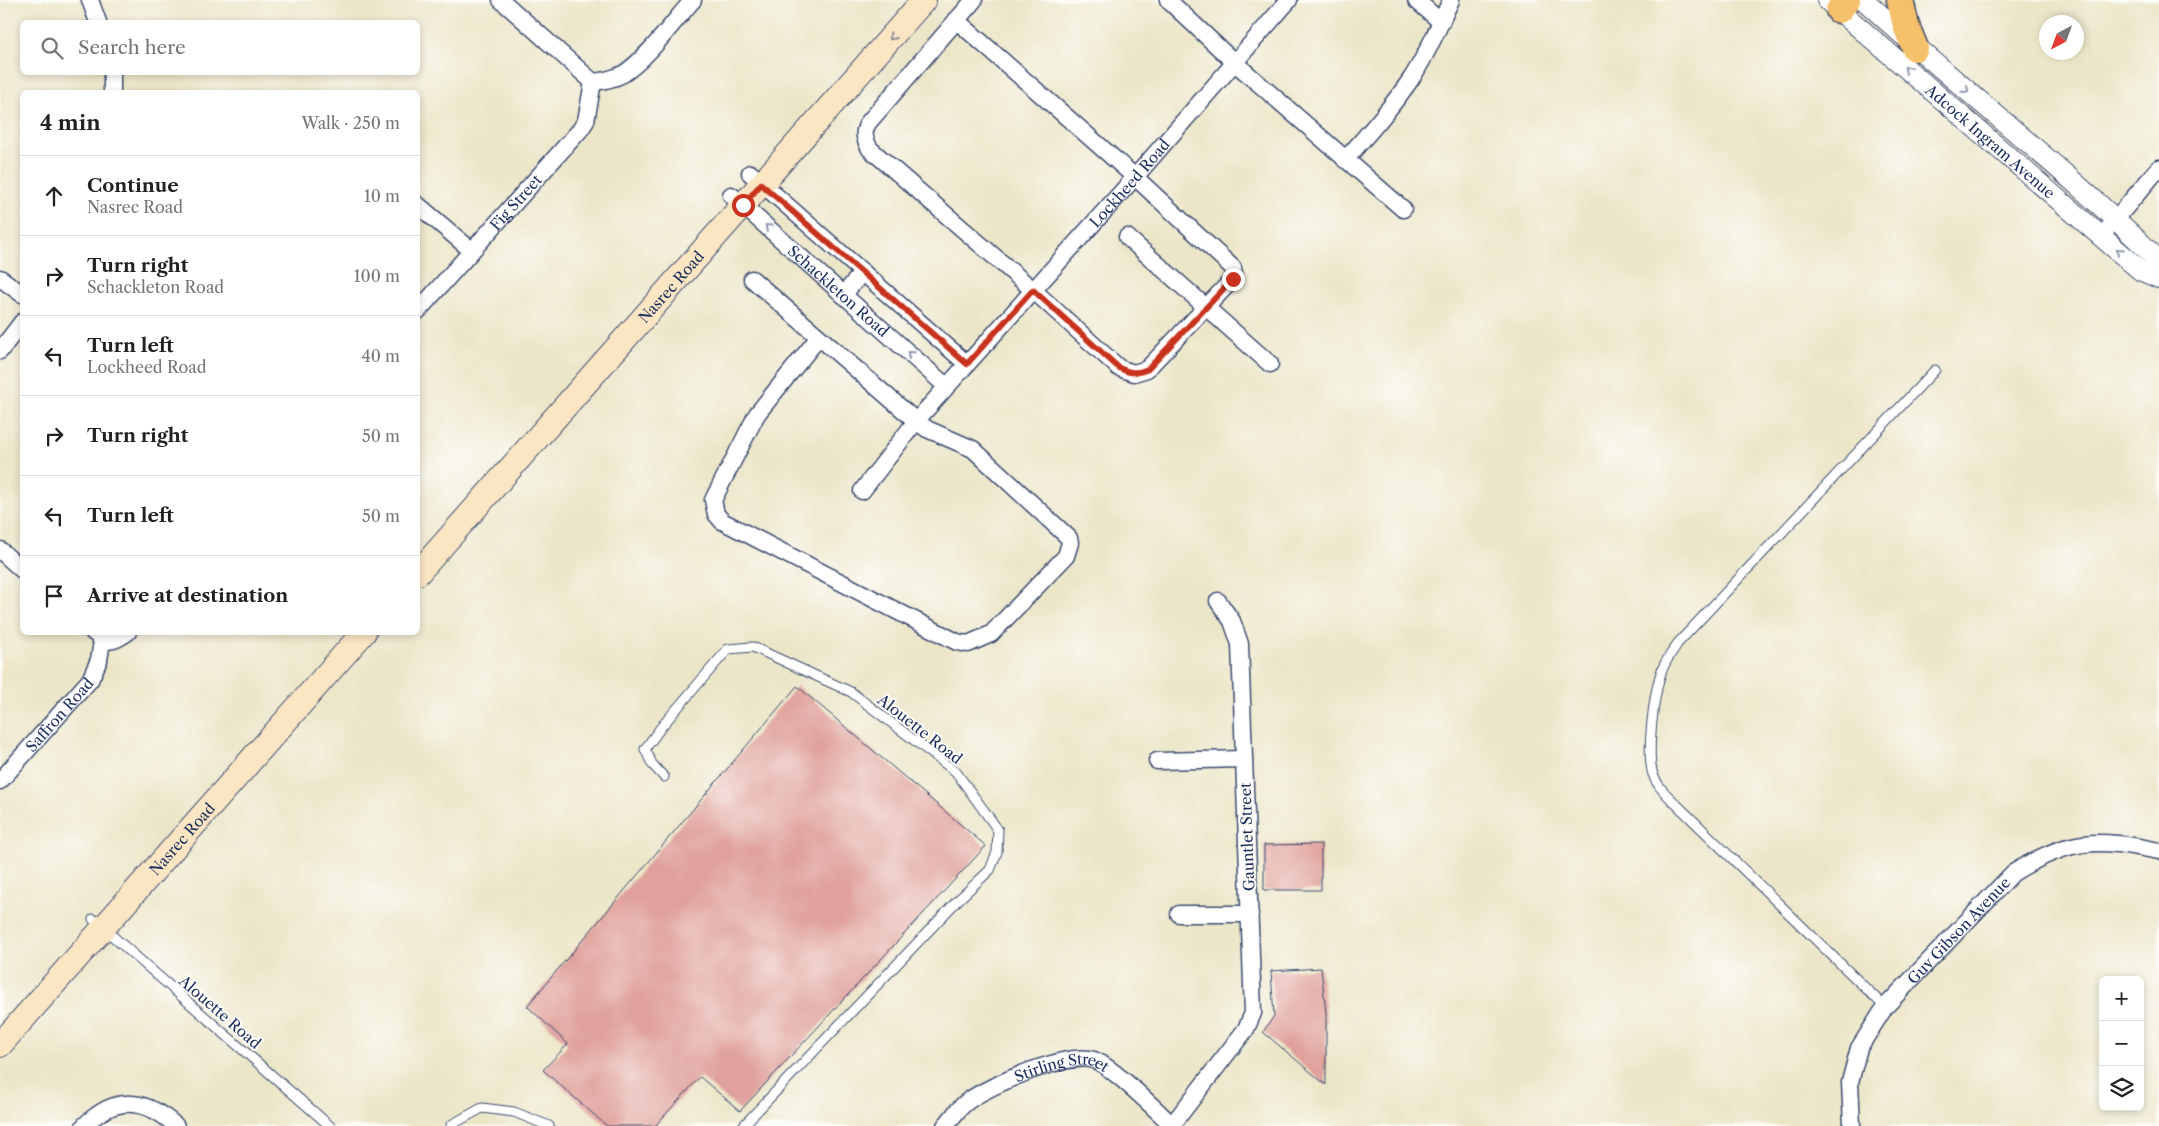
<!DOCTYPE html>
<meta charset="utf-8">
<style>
:root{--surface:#fff;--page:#f2f2f2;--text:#222;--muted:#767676;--line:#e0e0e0}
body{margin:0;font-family:"Libre Caslon Text",serif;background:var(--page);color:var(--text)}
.controls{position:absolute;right:15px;bottom:15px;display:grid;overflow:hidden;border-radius:8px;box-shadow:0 2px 8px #0003}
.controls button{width:45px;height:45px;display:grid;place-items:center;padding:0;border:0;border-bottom:1px solid var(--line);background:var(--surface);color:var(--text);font:25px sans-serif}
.compass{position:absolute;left:2039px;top:15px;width:45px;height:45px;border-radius:50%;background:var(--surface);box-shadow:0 2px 8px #0003;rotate:221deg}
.stop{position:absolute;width:15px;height:15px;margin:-11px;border:4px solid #c8321e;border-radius:50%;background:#fff}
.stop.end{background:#c8321e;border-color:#fff;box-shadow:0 1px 5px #0008}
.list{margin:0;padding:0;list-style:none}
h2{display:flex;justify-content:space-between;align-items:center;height:65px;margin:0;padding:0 20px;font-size:21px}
h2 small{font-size:16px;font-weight:400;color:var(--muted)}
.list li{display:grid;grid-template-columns:32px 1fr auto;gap:15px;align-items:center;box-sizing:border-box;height:80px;padding:0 20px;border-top:1px solid var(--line)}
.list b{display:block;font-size:19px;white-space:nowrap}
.list p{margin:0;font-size:16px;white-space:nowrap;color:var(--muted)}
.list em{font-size:16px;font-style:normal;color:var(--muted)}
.icon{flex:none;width:28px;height:28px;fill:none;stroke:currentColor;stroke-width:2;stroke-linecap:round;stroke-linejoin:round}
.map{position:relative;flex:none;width:2159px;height:1126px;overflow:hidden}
.search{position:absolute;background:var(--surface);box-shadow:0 2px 8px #0003;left:20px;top:20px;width:400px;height:55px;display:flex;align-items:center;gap:12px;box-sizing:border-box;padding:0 18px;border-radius:8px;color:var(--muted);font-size:19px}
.panel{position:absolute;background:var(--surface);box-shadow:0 2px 8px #0003;left:20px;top:90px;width:400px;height:545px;border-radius:8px}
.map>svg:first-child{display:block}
.building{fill:#e0a09b}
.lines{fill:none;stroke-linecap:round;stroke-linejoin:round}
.service-casing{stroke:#3a4a6e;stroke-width:11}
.minor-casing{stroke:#3a4a6e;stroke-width:19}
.tertiary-casing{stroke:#3a4a6e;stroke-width:22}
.secondary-casing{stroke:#3a4a6e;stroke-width:26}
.primary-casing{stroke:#3a4a6e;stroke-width:29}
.service{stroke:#fff;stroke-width:9}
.minor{stroke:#fff;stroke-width:16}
.tertiary{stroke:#fff;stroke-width:20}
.secondary{stroke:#fbe6c4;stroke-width:24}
.primary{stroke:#f4c16b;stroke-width:26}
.oneway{stroke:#8b8a91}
.oneway2{stroke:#8d97ae}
.route{stroke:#c8321e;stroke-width:6}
.labels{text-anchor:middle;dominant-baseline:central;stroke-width:4;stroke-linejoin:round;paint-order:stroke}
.street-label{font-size:15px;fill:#1b2f5e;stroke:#fdfcf7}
</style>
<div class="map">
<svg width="2159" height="1126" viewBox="0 0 2159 1126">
<rect width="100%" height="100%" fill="#fdfcf7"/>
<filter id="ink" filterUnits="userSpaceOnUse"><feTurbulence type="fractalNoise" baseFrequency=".02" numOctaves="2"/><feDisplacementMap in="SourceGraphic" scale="10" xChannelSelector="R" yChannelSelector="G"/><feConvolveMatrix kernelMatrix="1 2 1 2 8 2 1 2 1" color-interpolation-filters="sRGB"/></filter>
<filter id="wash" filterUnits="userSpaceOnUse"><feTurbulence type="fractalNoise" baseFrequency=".0096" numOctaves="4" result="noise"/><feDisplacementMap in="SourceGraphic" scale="20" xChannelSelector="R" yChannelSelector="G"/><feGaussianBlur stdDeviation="1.12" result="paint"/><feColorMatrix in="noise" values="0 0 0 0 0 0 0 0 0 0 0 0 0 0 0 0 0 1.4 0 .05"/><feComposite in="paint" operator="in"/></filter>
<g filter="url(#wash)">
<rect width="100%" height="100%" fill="#ece6c9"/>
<g id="blocks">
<path class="building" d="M797,686L986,846L740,1111L700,1077L655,1126H607L543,1070L568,1044L527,1006Z
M1321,844V890H1264V845Z
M1321,968L1326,1013V1085L1263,1032L1274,1016L1271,971Z"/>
</g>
</g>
<g filter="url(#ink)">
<use href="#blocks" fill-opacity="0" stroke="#3a4a6e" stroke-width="1"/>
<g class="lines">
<defs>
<path id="service" d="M664,777L652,764L645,749L662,726L728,649L753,647L851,692L956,772L998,830L997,852L990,870L957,901L743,1126
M93,919L330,1126
M1885,1007L1674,802C1665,793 1655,784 1652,771C1647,748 1654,692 1662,670C1666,660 1672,652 1678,643L1935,370
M451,1125L482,1108L514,1112L549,1126"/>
<g id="minor">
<path d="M90,0L98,22"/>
<path d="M501,0L593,82C603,81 613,79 623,74C647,59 673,22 693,0"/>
<path d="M1168,0L1234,62L1403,209"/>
<path d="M1416,0L1441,22"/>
<path d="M956,20L1135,177L1233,268L1234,274L1233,279L1147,369L1134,373L1119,368L1033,290L870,149C865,140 862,133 868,123L974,0"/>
<path d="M112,72V92"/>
<path d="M1345,160C1368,134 1391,108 1411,79C1427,55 1439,26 1451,0"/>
<path d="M750,173L967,364"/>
<path id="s1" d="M731,195L946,386"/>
<path d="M418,205L471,250"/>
<path d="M2109,227L2159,168"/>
<path d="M1127,237L1270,364"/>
<path d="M0,278L22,294"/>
<path d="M752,279L916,421L927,429L973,449L1069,538L1070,543L1066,556L991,634L968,644L957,642L722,521L716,514L713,500L757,414L819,337"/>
<path d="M843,295L863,272"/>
<path id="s2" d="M418,311L580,130L586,121L593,82"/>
<path d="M0,351L22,322"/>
<path id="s3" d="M862,491L916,421L1135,177L1289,0"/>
<path d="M0,550L22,570"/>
<path d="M93,632C107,645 114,642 128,632"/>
<path d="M1157,761L1244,759"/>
<path id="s4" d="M0,781L90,680L99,660L102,641"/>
<path d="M1179,914H1250"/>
<path d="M1172,1125L1246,1029L1253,1013L1240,644L1232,621L1218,601"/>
<path d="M84,1126C115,1095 145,1098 176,1126"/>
<path id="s5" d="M945,1126C952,1118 959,1107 968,1101C990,1085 1068,1051 1094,1060C1113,1067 1156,1110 1173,1126"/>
<path id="s6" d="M1852,1126L1850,1082L1859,1048L1885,1007L2013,873C2069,838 2096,838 2159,851"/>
</g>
<g id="tertiary">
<path id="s7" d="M1827,0L2140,270L2159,278"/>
<path d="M1864,0C1958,87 2061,165 2153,255L2159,264"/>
</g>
<g id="secondary">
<path id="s8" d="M418,573L924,0"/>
<path id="s9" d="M0,1045L364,632"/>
</g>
<path id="primary" d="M1900,0L1906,26L1915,48
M1839,10L1847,0"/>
</defs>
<use href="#service" class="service-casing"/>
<use href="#minor" class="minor-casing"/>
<use href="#tertiary" class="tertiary-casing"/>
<use href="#secondary" class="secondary-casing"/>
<use href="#primary" class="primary-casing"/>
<use href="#service" class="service"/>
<use href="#minor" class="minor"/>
<use href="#tertiary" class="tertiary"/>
<use href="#secondary" class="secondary"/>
<use href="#primary" class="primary"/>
</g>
<defs><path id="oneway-chevron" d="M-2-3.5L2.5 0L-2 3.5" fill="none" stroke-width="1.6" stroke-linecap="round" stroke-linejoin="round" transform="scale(1.25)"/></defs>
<use class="oneway" href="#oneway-chevron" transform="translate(892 37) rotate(131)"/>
<g class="oneway2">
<use href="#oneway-chevron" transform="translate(1907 69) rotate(-139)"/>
<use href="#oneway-chevron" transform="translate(1966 90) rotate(40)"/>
<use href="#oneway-chevron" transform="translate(768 227) rotate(-138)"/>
<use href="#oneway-chevron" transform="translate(2119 251) rotate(-138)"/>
<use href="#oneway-chevron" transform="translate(910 354) rotate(-139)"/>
</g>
</g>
<g class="lines" filter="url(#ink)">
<path class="route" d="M743,205L761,184L967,364L1033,290L1119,368C1129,373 1137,374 1148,369L1233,279"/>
</g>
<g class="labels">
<g class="street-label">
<text stroke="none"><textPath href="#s7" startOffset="216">Adcock Ingram Avenue</textPath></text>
<text stroke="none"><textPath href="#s3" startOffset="408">Lockheed Road</textPath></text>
<text stroke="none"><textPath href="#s2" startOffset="146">Fig Street</textPath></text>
<text stroke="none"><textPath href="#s8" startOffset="382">Nasrec Road</textPath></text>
<text stroke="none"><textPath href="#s1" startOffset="144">Schackleton Road</textPath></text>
<text stroke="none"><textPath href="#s4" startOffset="89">Saffron Road</textPath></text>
<text transform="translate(920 729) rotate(38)">Alouette Road</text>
<text transform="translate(1247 837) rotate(-92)">Gauntlet Street</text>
<text stroke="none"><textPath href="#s9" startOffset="275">Nasrec Road</textPath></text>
<text stroke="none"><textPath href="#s6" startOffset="234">Guy Gibson Avenue</textPath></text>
<text transform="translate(220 1012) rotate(41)">Alouette Road</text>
<text stroke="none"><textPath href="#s5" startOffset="136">Stirling Street</textPath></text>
</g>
</g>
</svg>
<div class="controls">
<button>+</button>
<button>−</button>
<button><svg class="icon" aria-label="layers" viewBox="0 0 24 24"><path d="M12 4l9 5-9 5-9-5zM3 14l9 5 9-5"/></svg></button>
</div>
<svg class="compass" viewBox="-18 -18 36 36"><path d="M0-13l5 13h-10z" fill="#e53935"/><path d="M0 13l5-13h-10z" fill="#767676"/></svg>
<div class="stop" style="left:743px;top:205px"></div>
<div class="stop end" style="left:1233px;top:279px"></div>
<div class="search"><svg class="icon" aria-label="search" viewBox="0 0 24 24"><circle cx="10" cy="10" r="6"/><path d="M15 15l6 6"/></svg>Search here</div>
<section class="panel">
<h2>4 min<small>Walk · 250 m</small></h2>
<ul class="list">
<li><svg class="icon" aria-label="ahead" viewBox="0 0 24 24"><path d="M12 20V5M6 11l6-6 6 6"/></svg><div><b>Continue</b><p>Nasrec Road</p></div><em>10 m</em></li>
<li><svg class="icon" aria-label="right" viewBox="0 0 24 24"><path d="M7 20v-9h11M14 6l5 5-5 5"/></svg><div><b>Turn right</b><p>Schackleton Road</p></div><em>100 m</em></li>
<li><svg class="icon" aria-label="left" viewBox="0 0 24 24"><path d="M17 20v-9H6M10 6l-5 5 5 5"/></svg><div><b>Turn left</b><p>Lockheed Road</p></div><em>40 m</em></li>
<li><svg class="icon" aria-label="right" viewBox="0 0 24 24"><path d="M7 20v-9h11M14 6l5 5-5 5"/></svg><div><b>Turn right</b></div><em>50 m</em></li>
<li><svg class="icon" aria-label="left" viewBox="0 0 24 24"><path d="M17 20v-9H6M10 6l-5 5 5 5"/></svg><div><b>Turn left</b></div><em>50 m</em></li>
<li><svg class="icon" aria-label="arrive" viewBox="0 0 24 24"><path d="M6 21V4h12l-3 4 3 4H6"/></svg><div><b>Arrive at destination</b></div></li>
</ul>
</section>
</div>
